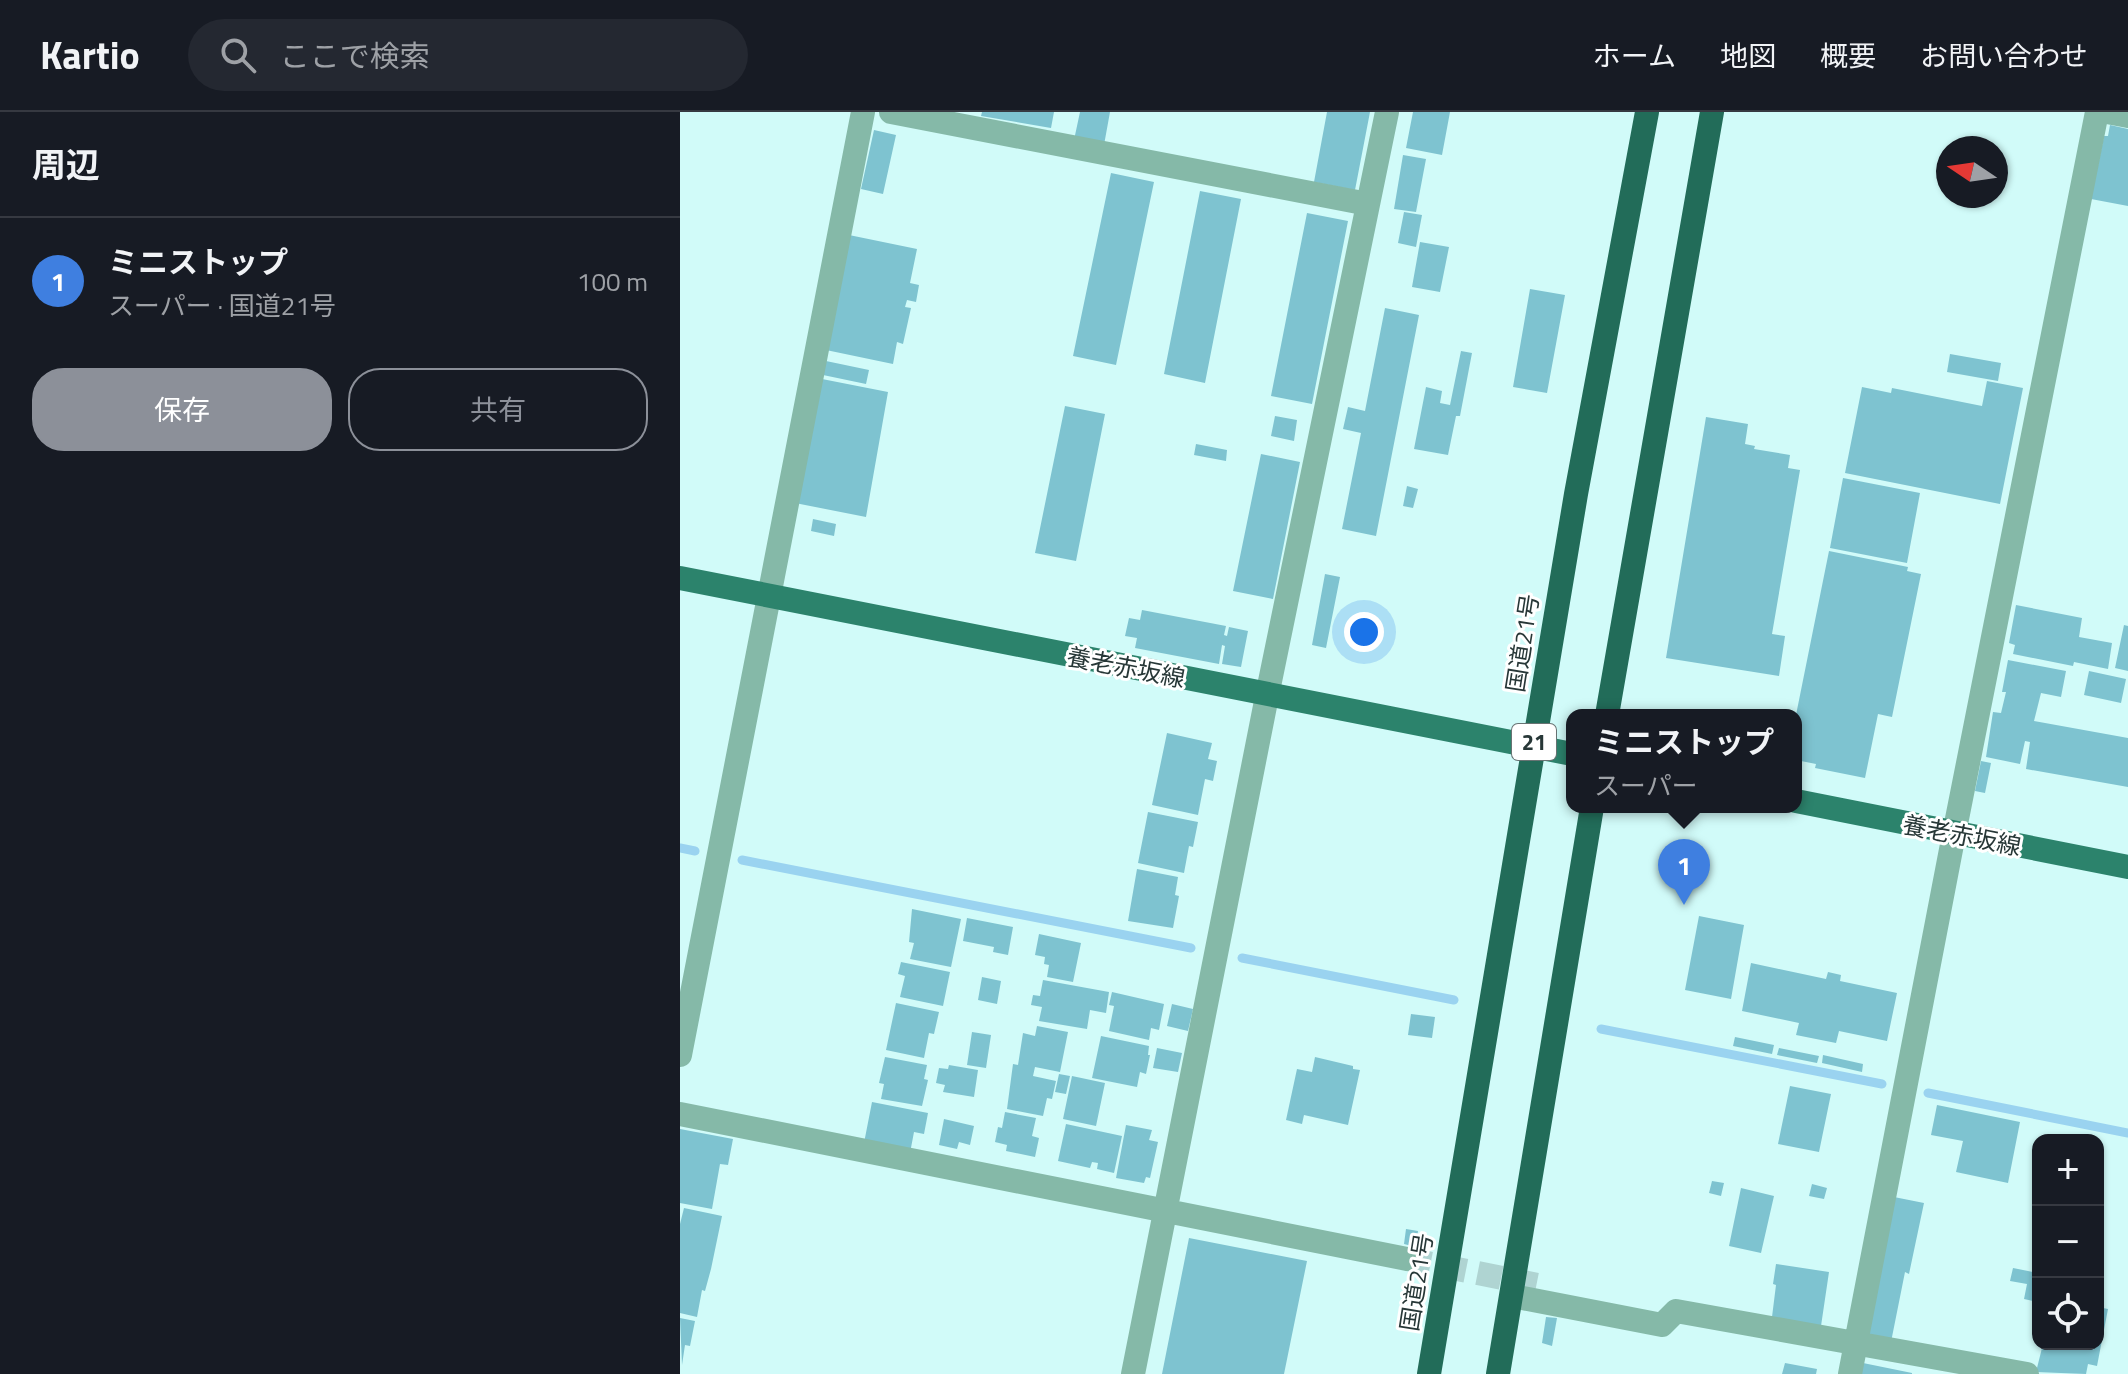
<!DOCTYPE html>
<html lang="ja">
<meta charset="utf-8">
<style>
:root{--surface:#171b24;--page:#242831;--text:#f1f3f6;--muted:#9ea1a6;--line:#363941;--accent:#8c9099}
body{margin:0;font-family:"Titillium Web","Noto Sans JP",sans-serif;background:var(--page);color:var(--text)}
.controls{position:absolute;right:24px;bottom:24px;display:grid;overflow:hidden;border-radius:16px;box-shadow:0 2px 6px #0004}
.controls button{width:72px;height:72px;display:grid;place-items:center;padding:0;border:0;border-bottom:2px solid var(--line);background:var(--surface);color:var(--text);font:40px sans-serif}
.compass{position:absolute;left:1256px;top:24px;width:72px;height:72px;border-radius:50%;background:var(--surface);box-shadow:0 2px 6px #0004;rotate:283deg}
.you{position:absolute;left:684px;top:520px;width:28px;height:28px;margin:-20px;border:6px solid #fff;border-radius:50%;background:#1a73e8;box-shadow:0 0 0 12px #1a73e833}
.badge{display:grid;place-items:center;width:52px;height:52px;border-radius:50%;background:var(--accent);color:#fff;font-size:26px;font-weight:700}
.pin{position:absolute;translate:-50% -66px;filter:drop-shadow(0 2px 4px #0008)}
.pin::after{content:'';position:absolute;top:42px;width:28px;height:24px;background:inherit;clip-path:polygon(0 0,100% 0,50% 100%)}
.popup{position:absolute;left:886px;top:597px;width:236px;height:104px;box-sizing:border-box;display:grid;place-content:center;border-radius:16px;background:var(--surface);filter:drop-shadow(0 2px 6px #0005);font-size:26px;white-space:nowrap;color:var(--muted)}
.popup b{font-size:30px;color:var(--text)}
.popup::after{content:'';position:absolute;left:50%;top:100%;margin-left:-16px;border:16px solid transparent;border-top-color:var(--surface)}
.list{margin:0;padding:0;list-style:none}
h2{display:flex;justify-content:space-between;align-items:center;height:104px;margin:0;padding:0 32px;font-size:34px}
h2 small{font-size:26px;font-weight:400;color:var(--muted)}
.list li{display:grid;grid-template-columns:52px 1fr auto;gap:24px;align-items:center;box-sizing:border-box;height:128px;padding:0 32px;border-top:2px solid var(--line)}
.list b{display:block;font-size:30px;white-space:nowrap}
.list p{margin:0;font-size:26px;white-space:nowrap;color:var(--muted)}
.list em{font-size:26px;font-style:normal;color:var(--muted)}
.actions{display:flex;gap:16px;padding:24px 32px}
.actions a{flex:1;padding:18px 0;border:2px solid var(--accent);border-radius:32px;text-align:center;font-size:28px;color:var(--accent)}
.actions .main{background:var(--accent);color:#fff}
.icon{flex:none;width:44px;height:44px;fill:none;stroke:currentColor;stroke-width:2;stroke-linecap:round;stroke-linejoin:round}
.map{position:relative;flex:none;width:1448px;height:1262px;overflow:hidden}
header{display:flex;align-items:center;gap:48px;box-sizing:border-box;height:112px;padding:0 40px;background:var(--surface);border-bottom:2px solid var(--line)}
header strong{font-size:38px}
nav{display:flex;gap:44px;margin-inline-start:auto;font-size:28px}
.search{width:560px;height:72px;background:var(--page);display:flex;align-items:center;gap:20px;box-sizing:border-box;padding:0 28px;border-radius:44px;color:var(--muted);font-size:30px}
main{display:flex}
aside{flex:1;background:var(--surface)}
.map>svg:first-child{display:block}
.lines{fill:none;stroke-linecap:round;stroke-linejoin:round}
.stream{stroke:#9ad3f0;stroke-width:9}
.building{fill:#7ec3d0}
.minor-tunnel{stroke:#afd4d2;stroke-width:24;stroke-dasharray:24 12;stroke-linecap:butt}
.minor{stroke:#85b9a8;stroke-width:24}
.major{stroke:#2c836c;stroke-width:24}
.highway{stroke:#226c59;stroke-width:24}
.labels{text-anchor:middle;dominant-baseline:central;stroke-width:6;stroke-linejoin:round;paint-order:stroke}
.shield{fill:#fff;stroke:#687373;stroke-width:2}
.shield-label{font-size:22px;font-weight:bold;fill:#273737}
.street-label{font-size:24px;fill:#273737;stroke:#fff}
</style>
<header>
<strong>Kartio</strong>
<div class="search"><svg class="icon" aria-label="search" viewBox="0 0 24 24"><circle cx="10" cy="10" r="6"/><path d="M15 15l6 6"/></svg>ここで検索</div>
<nav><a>ホーム</a><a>地図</a><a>概要</a><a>お問い合わせ</a></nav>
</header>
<main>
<aside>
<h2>周辺<small></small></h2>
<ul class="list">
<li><span class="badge" style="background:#3f7fe0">1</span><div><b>ミニストップ</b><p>スーパー · 国道21号</p></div><em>100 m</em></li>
</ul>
<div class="actions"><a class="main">保存</a><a>共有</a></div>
</aside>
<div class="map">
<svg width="1448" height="1262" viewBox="0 0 1448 1262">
<rect width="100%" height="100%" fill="#d1fbf9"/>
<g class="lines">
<path class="stream" d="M0,736L15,739
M62,748L511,836
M562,846L774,888
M921,917L1202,972
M1248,981L1448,1021"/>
</g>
<path class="building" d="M302,0H374L371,16L301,4Z
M400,0H430L424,33L394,28Z
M647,0H690L675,78L634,70Z
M733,0H770L762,43L726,36Z
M1430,13L1448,17V94L1411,87L1424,24H1428Z
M194,18L216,23L203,82L181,77Z
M723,43L746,47L736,100L714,97Z
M431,61L474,70L436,253L393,244Z
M520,79L561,87L525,271L484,262Z
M724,100L742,103L736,135L718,131Z
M627,101L668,109L632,292L591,284Z
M169,123L237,137L230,171L239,173L236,190L227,188L225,195L231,196L223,232L217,230L213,252L146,238Z
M740,130L769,135L760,180L732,175Z
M850,177L885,183L867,281L833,275Z
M705,196L739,203L696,424L662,417L681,321L663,317L668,295L685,299Z
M781,239L792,241L780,304H776L768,343L734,337L746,275L762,279L760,291L770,293Z
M1270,242L1321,251L1318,269L1267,260Z
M146,249L189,258L186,272L143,263Z
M142,267L208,280L186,405L115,391Z
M1307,269L1343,276L1320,392L1165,361L1182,275L1211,281L1212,276L1302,294Z
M385,294L425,302L396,449L355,441Z
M595,304L617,308L614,329L591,324Z
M1026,305L1068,312L1065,332L1075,334L1074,337L1110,343L1108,356L1120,358L1092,522L1105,524L1099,564L986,546Z
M516,332L547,338L546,349L514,343Z
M581,342L620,350L593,487L553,479Z
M1163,366L1240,381L1227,451L1150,436Z
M727,374L738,377L733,396L723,394Z
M133,407L156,412L154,424L131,419Z
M1149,439L1228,455L1227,459L1241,462L1212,605L1198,602L1185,666L1135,656L1136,652L1116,648V603Z
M645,462L660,465L646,536L632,533Z
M1336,493L1402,506L1399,525L1432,531L1428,557L1394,550L1393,554L1333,542L1335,533L1329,531Z
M462,498L546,514L544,523L547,524L549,515L568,519L561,555L542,552L545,534L542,533L539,552L455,536L457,526L445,524L449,506L460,508Z
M1444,513L1448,514V559L1435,556Z
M1328,548L1386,559L1381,585L1361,581L1354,609L1448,626V675L1346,657L1350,630L1345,629L1340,652L1306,645L1313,600L1321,601L1326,580H1322Z
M1409,559L1446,567L1441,591L1404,583Z
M487,621L532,631L528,647L537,649L533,669L525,667L518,703L472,693Z
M1301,649L1311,651L1305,681L1295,679Z
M468,700L518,710L513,735L509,734L504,761L458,751Z
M457,757L498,765L495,783L499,784L493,816L448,809Z
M232,797L281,807L271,855L230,847L234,831L229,830Z
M1019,804L1064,813L1051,887L1005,878Z
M287,806L333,815L328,843L313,840L314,835L283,829Z
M359,822L401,831L393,870L367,865L369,853L364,852L365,845L355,843Z
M221,850L270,860L263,894L220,885L225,864L218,862Z
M1071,851L1146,867L1148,860L1161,863L1160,869L1217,881L1207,929L1159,919L1156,931L1116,923L1119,911L1062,899Z
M302,865L321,869L317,892L298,888Z
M363,868L429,880L426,901L410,898L407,917L359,909L362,895L351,893L353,883L360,884Z
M432,880L484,892L479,918L471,916L469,928L429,919L434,894L429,893Z
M216,891L259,900L254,922L249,921L244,946L206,938Z
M492,892L513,897L508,919L487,914Z
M731,902L755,905L752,926L728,923Z
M357,914L388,920L380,960L355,955L353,964L376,969L372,987L367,986L363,1004L327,997L333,952L338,953L343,921L355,924Z
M292,920L311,923L306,956L287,953Z
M421,924L469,934L468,943H470L466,962L460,960L457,975L412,966Z
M1055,925L1094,933L1092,942L1053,934Z
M477,936L502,941L498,960L473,956Z
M1099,936L1139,944L1137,951L1097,943Z
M1143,943L1183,952L1182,960L1142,951Z
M205,945L247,953L244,967L248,968L242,994L201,987L204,972L199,971Z
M635,945L673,954V957L680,958L668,1013L624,1003L622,1012L606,1008L617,957L632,960Z
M269,953L298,958L294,985L263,980L265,973L256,971L259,956L268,957Z
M379,962L390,964L386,982L375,980Z
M392,964L425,971L416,1014L383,1007Z
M1110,974L1151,982L1139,1040L1098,1032Z
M192,990L248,1001L244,1022L234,1020L230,1041L184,1031Z
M1257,993L1340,1010L1328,1071L1276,1060L1283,1029L1251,1023Z
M325,1000L356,1006L352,1024L359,1026L355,1045L326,1039L327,1033L315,1030L318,1015L322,1016Z
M264,1007L294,1014L290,1033L279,1030L277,1037L259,1033Z
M386,1012L442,1024L434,1061L417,1057L418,1051L412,1050L410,1056L378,1049Z
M446,1013L472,1018L469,1028L478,1030L470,1066L466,1065L464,1071L436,1066Z
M0,1017L53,1027L48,1053L40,1052L32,1097L0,1091Z
M1032,1069L1044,1071L1041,1084L1029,1081Z
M1132,1072L1147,1076L1144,1087L1129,1084Z
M1061,1076L1094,1084L1081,1141L1049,1134Z
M1214,1085L1244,1091L1229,1162L1225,1160L1211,1230L1185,1225Z
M4,1096L42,1104L31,1157L25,1179L22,1178L17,1205L0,1201V1112Z
M726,1117L738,1119L736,1135L724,1132Z
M509,1126L627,1149L604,1262H482Z
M1096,1152L1149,1160L1141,1214L1092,1205L1096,1173L1093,1172Z
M1333,1156L1358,1161L1353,1189L1344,1187L1347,1172L1330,1169Z
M1418,1195L1428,1197L1417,1254L1408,1252L1406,1262L1356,1260L1363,1232H1418Z
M866,1205L877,1206L872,1234L862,1231Z
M0,1206L15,1209L10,1234L5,1233L2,1253Z
M1105,1251L1137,1257L1136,1262H1102Z
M1183,1251L1232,1261V1262H1181Z"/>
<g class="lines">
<path class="minor-tunnel" d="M727,1147L868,1175"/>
<path class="minor" d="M211,0L688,92
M1427,0L1448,4
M0,943L183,0
M0,1002L727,1147
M832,1184L982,1213L996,1199L1347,1262
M453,1262L587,584L707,0
M1170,1262L1274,722L1417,0"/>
<path class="major" d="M0,466L892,642
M1116,689L1448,755"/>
<path class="highway" d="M927,603L1032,0
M749,1262L896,382L967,0
M818,1262L912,695"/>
</g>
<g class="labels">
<rect class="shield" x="832" y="612" width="44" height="36" rx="6"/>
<g class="shield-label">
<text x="854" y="630">21</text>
</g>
<g class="street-label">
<text transform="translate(842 531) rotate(-81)">国道21号</text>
<text transform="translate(446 555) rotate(11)">養老赤坂線</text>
<text transform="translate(1282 723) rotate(11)">養老赤坂線</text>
<text transform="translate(736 1170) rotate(-81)">国道21号</text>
</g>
</g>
</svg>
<div class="controls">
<button>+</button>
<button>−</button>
<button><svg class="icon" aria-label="locate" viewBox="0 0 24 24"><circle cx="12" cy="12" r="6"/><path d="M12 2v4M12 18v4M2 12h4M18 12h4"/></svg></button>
</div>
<svg class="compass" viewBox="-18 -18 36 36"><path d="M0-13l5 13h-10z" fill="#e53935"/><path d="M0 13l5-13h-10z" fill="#9ea1a6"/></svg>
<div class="you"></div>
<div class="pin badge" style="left:1004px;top:793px;background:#3f7fe0">1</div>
<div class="popup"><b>ミニストップ</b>スーパー</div>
</div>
</main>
